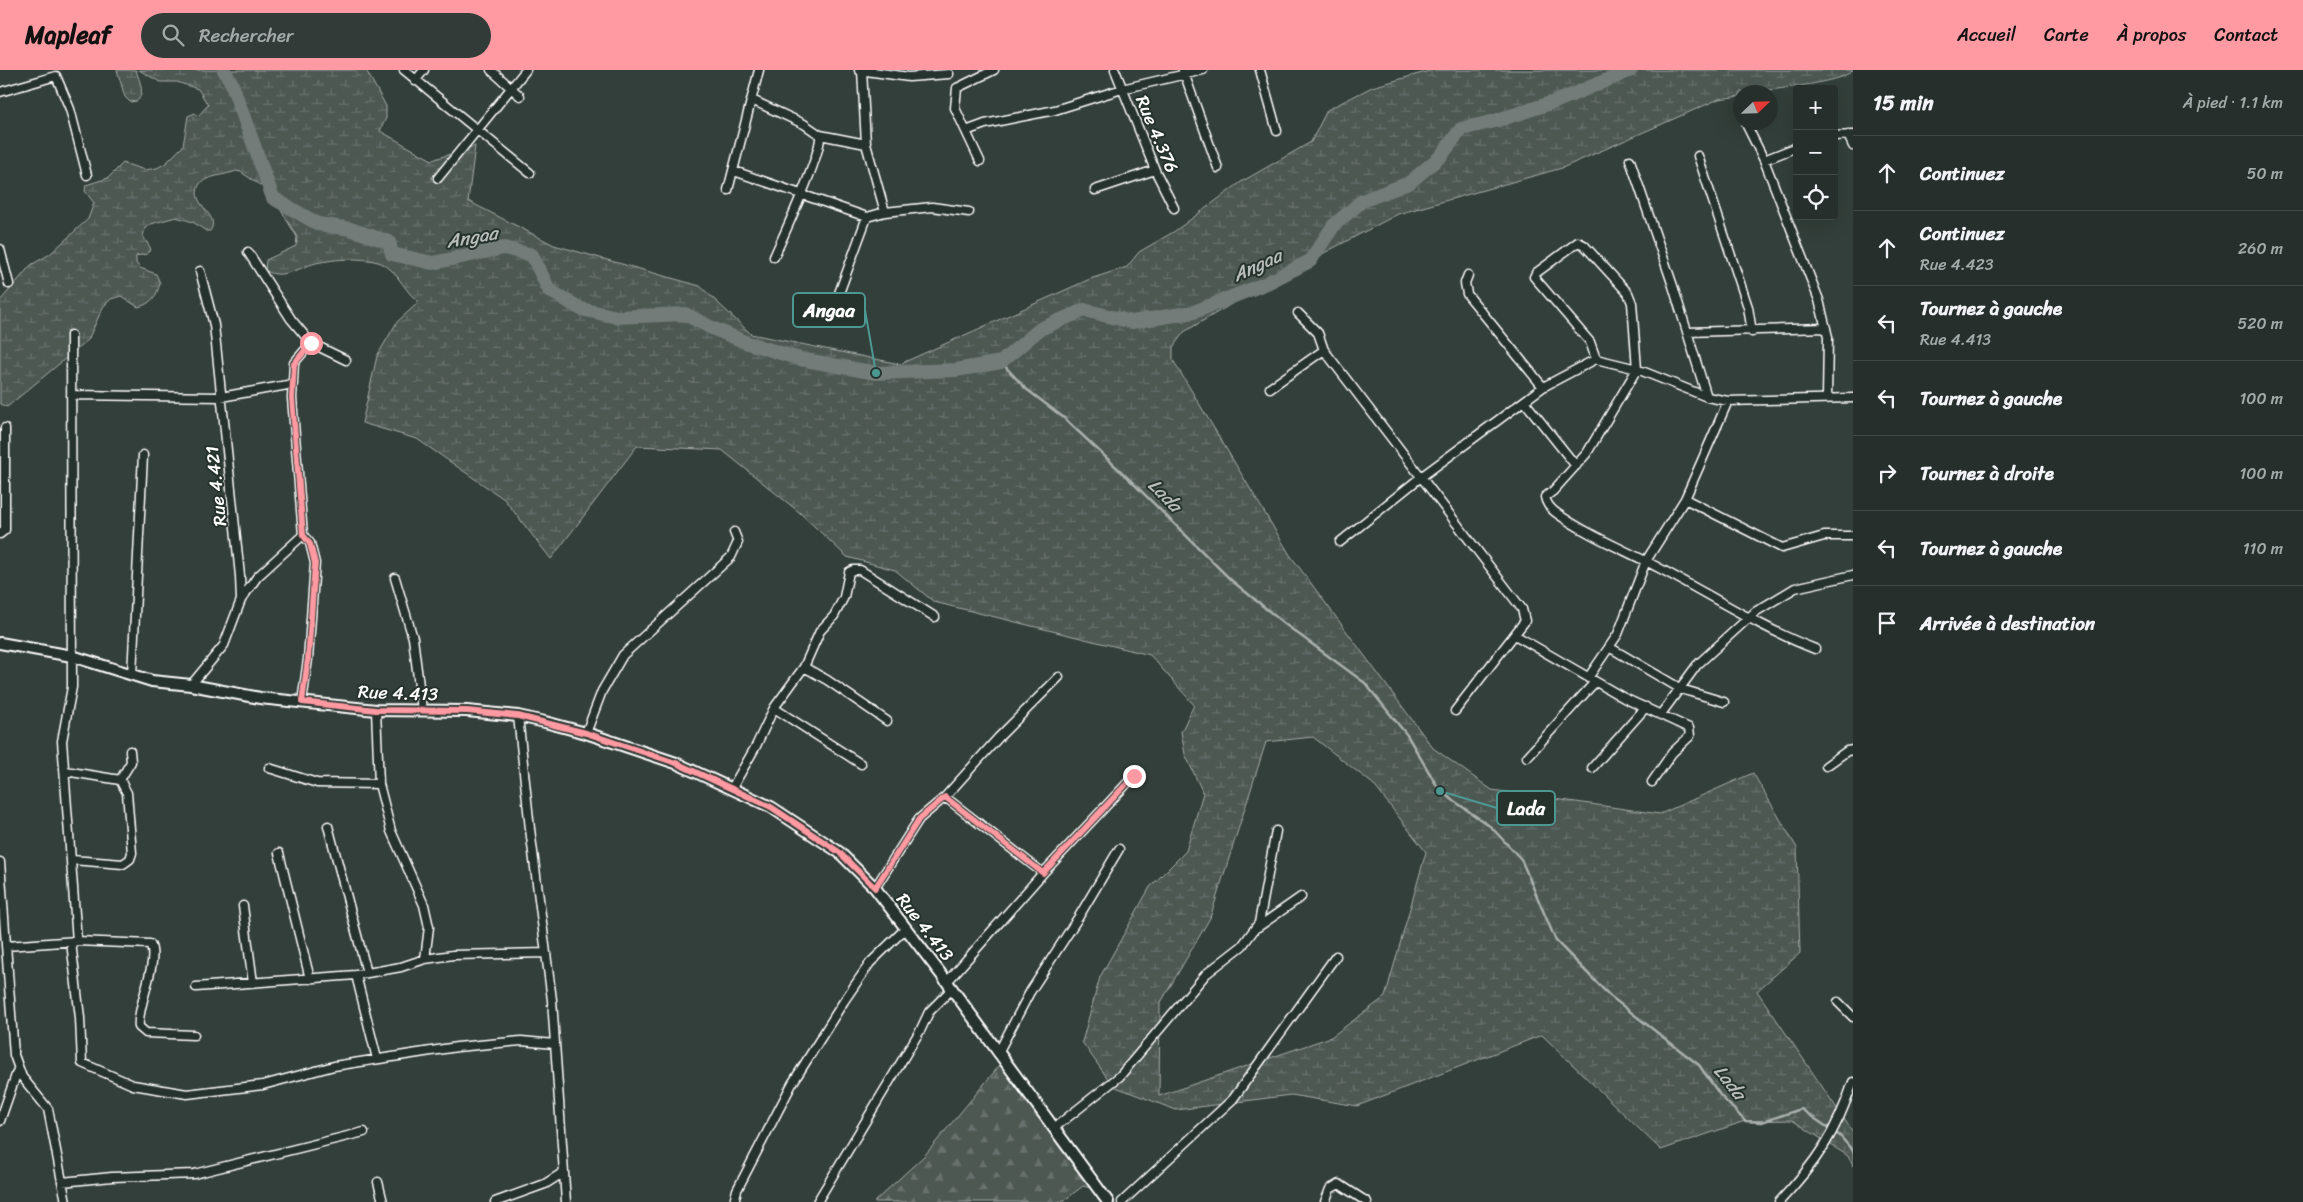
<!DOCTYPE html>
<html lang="fr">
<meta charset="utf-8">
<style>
:root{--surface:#262f2c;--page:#323b38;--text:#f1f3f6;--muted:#a4a9a9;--line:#424a48;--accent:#ff9aa2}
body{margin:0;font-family:Sriracha,sans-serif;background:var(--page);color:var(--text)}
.controls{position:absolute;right:15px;top:15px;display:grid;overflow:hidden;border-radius:5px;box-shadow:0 5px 20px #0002}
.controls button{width:45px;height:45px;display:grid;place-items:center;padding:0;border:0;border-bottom:1px solid var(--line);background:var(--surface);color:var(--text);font:25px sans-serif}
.compass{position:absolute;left:1733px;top:15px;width:45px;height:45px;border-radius:50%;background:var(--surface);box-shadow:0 5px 20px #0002;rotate:67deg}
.stop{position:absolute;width:15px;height:15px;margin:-11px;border:4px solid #ff9aa2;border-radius:50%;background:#fff}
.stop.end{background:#ff9aa2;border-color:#fff;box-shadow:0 1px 5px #0008}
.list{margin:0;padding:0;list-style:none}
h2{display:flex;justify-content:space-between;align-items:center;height:65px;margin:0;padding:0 20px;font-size:21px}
h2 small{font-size:16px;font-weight:400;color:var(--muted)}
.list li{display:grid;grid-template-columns:32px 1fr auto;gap:15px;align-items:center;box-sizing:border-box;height:75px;padding:0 20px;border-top:1px solid var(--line)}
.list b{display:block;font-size:19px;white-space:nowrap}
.list p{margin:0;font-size:16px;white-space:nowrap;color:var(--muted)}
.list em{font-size:16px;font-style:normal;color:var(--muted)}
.icon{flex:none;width:28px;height:28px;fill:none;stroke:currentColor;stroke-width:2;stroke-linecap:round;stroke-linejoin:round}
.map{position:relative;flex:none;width:1853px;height:1132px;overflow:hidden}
header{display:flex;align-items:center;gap:30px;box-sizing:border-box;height:70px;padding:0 25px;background:var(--accent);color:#111}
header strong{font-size:24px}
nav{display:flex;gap:28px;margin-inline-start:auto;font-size:18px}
.search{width:350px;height:45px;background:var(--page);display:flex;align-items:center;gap:12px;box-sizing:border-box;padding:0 18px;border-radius:28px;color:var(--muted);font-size:19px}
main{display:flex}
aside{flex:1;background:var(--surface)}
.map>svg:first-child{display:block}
.forest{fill:url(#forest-firs);stroke:#a6aca9}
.wetland{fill:url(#wetland-marsh);stroke:#a6aca9;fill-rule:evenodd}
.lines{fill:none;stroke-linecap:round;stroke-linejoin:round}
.stream{stroke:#abb0ae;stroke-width:2.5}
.river{stroke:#737b78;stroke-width:14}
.minor-casing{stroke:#fff;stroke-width:11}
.tertiary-casing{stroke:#fff;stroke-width:14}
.minor{stroke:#26332d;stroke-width:8}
.tertiary{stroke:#26332d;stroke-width:10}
.route{stroke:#ff9aa2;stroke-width:6}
.labels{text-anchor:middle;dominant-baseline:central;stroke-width:4;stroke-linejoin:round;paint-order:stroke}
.street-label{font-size:18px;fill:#fff;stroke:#26332d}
.water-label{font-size:19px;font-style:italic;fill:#b9bdbc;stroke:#26332d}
.leader{fill:none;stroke:#4b9892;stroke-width:2}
.callout-dot{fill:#4b9892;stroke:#26332d;stroke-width:2}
.callout{fill:#26332d;stroke:#4b9892;stroke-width:2}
.callout-label{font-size:19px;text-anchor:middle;font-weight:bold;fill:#fff}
</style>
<header>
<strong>Mapleaf</strong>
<div class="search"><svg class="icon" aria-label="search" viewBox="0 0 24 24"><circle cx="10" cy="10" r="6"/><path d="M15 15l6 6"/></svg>Rechercher</div>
<nav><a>Accueil</a><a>Carte</a><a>À propos</a><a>Contact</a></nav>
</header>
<main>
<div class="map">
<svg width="1853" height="1132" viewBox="0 0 1853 1132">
<defs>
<pattern id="forest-firs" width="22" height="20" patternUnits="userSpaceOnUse" patternTransform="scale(1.25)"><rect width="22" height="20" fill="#4d5853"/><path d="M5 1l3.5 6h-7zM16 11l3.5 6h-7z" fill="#68716d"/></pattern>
<pattern id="wetland-marsh" width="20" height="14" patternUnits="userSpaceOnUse" patternTransform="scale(1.25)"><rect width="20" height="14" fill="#4d5853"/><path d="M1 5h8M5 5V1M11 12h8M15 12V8" fill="none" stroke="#68716d"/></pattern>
</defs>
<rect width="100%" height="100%" fill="#333f3a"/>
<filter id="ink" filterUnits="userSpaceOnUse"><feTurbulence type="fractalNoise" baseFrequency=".02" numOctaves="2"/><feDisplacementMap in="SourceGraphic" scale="10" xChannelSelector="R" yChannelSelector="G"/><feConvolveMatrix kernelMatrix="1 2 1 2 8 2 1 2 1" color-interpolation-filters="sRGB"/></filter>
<g filter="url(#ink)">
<path class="forest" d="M1000,995L1098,1120L1083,1116L1062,1132H874L925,1085Z"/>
<path class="wetland" d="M117,0H136C139,11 146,22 137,31L130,32L125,27Z
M139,0H366L386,36V48L380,61L432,90L475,76L468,131L554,175L700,216L751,264L900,294L1090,209L1127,197L1139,182L1175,161L1241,112L1311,72L1327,40L1372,17L1433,0H1853C1844,13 1759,22 1740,22V26L1719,29L1562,98L1398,144L1267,213L1184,262L1173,277V290L1290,485L1433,678L1492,720L1660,744L1753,703L1797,778L1800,883L1757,921L1853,1062V1096L1848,1086L1792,1050L1745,1051L1661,1080L1542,965L1357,1036L1291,1025L1176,1040L1113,1016L1082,972L1100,907L1150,817L1186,781L1203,723L1185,684L1181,662L1194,635L1150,585L934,532L895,500L847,487L799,442L722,380L637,376L551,489L504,429L417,369L362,353L377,286L397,252L419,232C404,222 396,197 378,192C360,187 335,189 316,193C300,197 281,211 265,200L266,190L296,176L297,167L270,122L241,102L236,101C227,105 204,106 199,115C189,135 222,145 210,161H206L193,152L176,147L151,154L145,158L143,166L151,179L147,184L136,186V193L140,198L156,204L160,213C157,225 152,234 138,237L121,226L111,229L103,237L88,270L7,337L0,334V231L31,195L50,184L88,149L94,133L85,121L86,115L108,108L123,93L145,100L157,98L166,93L183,76L188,46L195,43L198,46L208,35L198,19L177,12H160ZM1313,667L1373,714L1426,782L1385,927L1331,967L1159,1026L1160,934L1210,848L1266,672Z"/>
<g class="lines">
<path class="stream" d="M1001,292L1025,318L1064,348L1131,411L1231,510L1286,555L1365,613L1407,665L1440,721L1491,757L1521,789L1556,871L1610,926L1699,995L1720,1025L1745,1051L1762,1052L1801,1039L1840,1066L1853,1081"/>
<path class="river" d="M224,0L231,12L273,128L318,154L350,159L389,172L392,184L433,193L504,178L532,185L549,220L581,239L617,247L685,244L712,258L748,273L800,289L876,303L956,300L1001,292L1040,259L1084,240L1132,252L1194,242L1267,213L1310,191L1334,155L1362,131L1409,113L1441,86L1461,59L1495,51L1557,31L1631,0"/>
<defs>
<path id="minor" d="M404,0L530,103
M491,0L520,26
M859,0L909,7L949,4
M862,0L866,74L885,142L932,137L969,142
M1115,0L1155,100L1174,138
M1183,0L1218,98
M1260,0L1277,61
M415,11L424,0
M957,18L955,38L980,91
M957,18L994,0
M0,22L56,6L70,39L87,105
M752,30L804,54L820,65L866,74
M1747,56L1764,90L1819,230L1828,267L1827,328
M966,61L985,54L1055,40L1122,19L1203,0
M1848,65L1853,76
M1834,66L1853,65
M1698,86L1748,237L1752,262
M1630,90L1673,216L1707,327
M1764,90L1797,77
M734,101L867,147L885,142
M438,108L526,0
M728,120L759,0
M1095,120L1155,100
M0,179L9,214
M248,182L291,249L311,273L346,290
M774,187C784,164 822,84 820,65
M1468,205L1465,213L1467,224L1543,317
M1298,243L1318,263L1324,280L1522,539L1525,551L1455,641
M831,245L867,147
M1687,262L1826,258
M71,265L72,617L62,671L77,871
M1596,289L1590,272L1534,207L1536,203L1578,172L1584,175L1628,223L1632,233L1637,299L1587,383L1553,421L1545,427C1546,433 1550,438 1555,442C1587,465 1625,480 1659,498C1710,525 1761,558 1815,579
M1270,318L1324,280
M71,325L221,327L293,314
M1524,331L1576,396
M1685,429L1782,478L1824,466H1853
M0,464L5,460V358
M1340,472L1421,407L1543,317L1596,289L1637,299L1707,327L1728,331L1853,328
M395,508L413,568L422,640
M241,530L257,507L303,465
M1515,565L1624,628L1689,658L1690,666L1672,683L1652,712
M1609,577L1681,619L1724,632
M804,597L827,610L887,651
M132,605L143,385
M1588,608L1618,564L1646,491L1685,429L1728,331
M191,615L224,575L241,530L240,506L214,255L200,201
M302,632L308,589L315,493L310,473L303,465L292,328L294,293L311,273
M774,638L861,694
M376,640L379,714L391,761L424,835L429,857L425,889
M1661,644L1697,595L1755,542L1795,518L1853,505
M518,646L530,759L552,930L566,1132
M586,663L602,621L623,585L731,487L738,472L734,462
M1527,687L1595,612
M1826,696L1847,681L1853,680
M269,698L317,713L379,714
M1592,698L1646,637
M65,701L120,710L127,723L132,783L130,789L123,794L72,790
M120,710L131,692L130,681
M732,718L756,676L774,638L804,597L820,561L834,546L844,527L849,502L853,500H860L935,547
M945,727L1043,803
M328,756L367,903
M279,783L310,909
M0,792L14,985L22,1007L48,1039L66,1132
M875,818L919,749L945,727L999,667L1059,607
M243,836L253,913
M1258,857L1301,827
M71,872L80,948L82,993L133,1015L187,1024L263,1015L334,996L457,977L521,971L555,974
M6,876L77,871L150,874C160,890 136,938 139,957L146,963L194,965
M356,905L377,989
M947,912L1043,803L1134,706
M196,917L356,905L401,897L425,889L453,885L546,883
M1838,932L1853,947
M998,983L1030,922L1078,848L1119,779
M0,1051L18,999
M1054,1058L1120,1006L1206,904L1242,876L1259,853L1276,761
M62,1112L112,1107L194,1104L364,1062
M378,1112L383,1132
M495,1132L545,1114L564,1102
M734,1132L737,1120L792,1014L844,931L870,893L906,858
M817,1132L921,959L929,942L952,919
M1122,1132L1233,1029L1336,886
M1325,1132L1330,1119L1339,1114L1367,1132
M1779,1132C1816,1093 1836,1063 1853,1012"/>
<path id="tertiary" d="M0,573L72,586L152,611L191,615L260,628L376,640L467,641L518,646L545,652L586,663L676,693L771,737L839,782L875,818L947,912L1108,1132"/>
</defs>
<use href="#minor" class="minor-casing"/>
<use href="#tertiary" class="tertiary-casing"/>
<use href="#minor" class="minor"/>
<use href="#tertiary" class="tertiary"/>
</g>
</g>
<g class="lines" filter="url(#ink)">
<path class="route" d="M311,273L294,294L292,328L303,465L310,474L315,493L308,589L302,632L376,640L467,641L518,646L586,663L676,693L771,737L839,782L875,818L919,749L945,727L1043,803L1134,706"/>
</g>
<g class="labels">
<g class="street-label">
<text transform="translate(1157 64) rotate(67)">Rue 4.376</text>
<text transform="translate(216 416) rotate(-96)">Rue 4.421</text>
<text transform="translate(398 623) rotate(2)">Rue 4.413</text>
<text transform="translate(925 857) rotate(52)">Rue 4.413</text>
</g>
<g class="water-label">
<text transform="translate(472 167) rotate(-10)">Angaa</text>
<text transform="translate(1257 195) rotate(-25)">Angaa</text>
<text transform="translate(1165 425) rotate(45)">Lada</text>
<text transform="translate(1730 1012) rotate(51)">Lada</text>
</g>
</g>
<path class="leader" d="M876 303L865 240M1440 721L1497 738"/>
<g class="callout-dot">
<circle cx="876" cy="303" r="5"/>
<circle cx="1440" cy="721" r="5"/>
</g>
<g class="callout">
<rect x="793" y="223" width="72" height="34" rx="5"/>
<rect x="1497" y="721" width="58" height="34" rx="5"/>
</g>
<g class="callout-label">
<text x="829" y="247">Angaa</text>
<text x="1526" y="745">Lada</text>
</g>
</svg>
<div class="controls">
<button>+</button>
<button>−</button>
<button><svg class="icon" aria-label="locate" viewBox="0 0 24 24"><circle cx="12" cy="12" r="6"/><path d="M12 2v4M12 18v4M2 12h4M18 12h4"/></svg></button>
</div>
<svg class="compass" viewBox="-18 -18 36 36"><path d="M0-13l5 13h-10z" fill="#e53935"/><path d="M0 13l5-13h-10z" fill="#a4a9a9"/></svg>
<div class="stop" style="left:311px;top:273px"></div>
<div class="stop end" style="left:1134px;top:706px"></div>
</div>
<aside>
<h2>15 min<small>À pied · 1.1 km</small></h2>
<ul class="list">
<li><svg class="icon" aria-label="ahead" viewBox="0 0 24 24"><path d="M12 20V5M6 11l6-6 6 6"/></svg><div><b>Continuez</b></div><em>50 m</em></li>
<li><svg class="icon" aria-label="ahead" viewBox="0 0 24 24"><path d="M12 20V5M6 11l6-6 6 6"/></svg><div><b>Continuez</b><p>Rue 4.423</p></div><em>260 m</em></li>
<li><svg class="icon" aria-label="left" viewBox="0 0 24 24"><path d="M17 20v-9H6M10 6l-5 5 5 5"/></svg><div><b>Tournez à gauche</b><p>Rue 4.413</p></div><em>520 m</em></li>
<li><svg class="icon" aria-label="left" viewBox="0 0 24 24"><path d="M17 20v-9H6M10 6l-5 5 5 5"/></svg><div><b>Tournez à gauche</b></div><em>100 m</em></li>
<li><svg class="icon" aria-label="right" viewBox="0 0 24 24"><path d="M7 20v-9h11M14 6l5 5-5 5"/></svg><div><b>Tournez à droite</b></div><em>100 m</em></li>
<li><svg class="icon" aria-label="left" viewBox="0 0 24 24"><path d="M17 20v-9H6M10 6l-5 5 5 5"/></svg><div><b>Tournez à gauche</b></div><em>110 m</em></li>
<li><svg class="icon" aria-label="arrive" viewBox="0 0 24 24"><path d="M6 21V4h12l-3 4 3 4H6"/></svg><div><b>Arrivée à destination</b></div></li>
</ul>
</aside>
</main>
